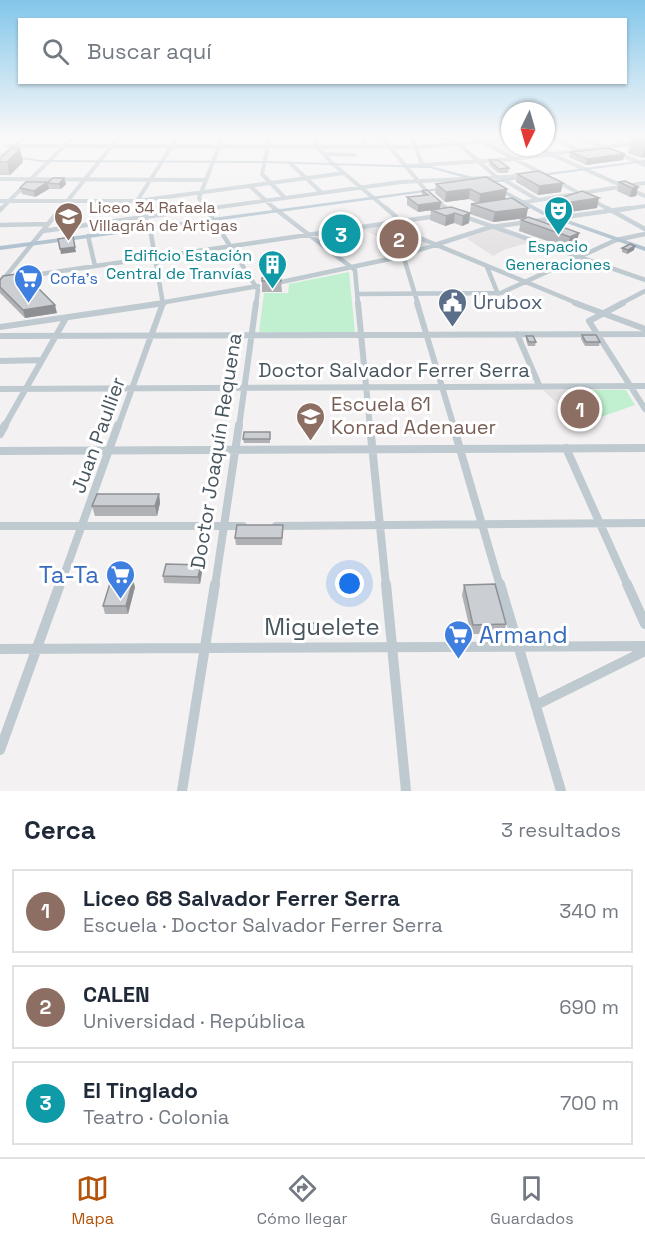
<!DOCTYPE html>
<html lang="es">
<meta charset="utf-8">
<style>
:root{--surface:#fff;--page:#f6f6f7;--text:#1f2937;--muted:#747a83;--line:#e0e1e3;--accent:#b45309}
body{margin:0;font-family:"Space Grotesk",sans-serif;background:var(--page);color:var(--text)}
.compass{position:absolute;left:501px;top:102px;width:54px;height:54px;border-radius:50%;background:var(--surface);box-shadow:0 2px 4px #0004;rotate:185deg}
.you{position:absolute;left:350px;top:584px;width:21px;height:21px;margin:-15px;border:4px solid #fff;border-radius:50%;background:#1a73e8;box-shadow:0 0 0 9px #1a73e833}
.badge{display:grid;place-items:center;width:39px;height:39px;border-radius:50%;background:var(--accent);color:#fff;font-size:20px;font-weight:700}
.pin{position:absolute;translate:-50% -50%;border:3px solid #fff;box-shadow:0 2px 6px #0006}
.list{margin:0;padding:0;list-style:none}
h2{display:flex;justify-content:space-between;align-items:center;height:78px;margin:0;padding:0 24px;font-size:26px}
h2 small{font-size:20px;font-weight:400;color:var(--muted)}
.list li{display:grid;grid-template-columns:39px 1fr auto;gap:18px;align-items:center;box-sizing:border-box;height:84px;margin:0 12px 12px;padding:0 12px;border:2px solid var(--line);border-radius:0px}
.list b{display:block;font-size:22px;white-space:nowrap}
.list p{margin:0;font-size:20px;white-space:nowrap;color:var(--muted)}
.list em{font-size:20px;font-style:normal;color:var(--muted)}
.icon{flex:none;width:33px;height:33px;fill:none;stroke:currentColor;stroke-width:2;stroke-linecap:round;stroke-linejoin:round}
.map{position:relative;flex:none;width:645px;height:791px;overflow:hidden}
.search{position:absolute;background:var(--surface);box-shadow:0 2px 4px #0004;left:18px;right:18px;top:18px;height:66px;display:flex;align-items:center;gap:15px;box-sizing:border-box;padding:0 21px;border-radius:0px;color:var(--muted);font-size:22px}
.sheet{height:366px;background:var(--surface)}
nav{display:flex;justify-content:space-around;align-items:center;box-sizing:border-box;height:84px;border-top:2px solid var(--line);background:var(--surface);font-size:16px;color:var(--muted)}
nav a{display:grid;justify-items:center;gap:3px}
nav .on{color:var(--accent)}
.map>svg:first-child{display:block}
.education{fill:#e4e2e3}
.green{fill:#c0f0cf}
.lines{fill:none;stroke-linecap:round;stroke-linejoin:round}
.minor-far4{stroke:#bec9d0;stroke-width:4}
.minor-far3{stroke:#bec9d0;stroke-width:4.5}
.minor-far2{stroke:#bec9d0;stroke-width:6}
.minor-far1{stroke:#bec9d0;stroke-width:8}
.minor{stroke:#bec9d0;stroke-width:10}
.major{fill:#b0c2cf;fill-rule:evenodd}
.wall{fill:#afb1b5}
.shaded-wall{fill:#8e9094}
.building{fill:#cbced3;stroke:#8e9094;stroke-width:1.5}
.labels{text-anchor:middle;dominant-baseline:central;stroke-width:6;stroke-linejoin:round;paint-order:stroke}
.far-education-label{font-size:16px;fill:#785e54;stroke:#fff;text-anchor:start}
.far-culture-label{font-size:16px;fill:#0d838f;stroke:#fff}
.far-shop-label{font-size:16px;fill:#366cbe;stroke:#fff;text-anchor:start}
.service-label{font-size:20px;fill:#4e5e75;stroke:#fff;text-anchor:start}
.street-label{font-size:20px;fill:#48565f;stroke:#fff}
.education-label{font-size:20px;fill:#785e54;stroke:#fff;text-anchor:start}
.near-shop-label{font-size:24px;fill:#366cbe;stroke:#fff;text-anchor:end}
.near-street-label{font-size:24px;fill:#48565f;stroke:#fff}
</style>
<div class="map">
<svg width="645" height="791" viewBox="0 0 645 791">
<rect width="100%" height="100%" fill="#f3f1f1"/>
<path class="education" d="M510,141V147H532L547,154L516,157L490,144Z
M386,226L428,243V244L406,250L362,229Z
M493,229L530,241L526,242L528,243L506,249L493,256L466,238Z
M543,390H587L601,417L579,424Z"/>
<path class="green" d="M349,272L355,332H259L264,293H288L289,284Z
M587,390H626L635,405L601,417Z"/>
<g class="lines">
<path class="minor-far4" d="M270,136L262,174L285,198
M315,136V145L333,164L388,210
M363,136L365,146
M381,136L427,192L448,210
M411,136L422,164L425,166
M444,136L460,145L495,176
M471,136L545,175
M549,136L581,151
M576,136L601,147
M626,136L640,142
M6,146L420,147L510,139
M535,147L645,196
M617,153L645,165
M324,154L355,155
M290,163L322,193
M407,166L514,159L645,142
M0,179L206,180
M504,180L538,200
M555,180L582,195
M250,186L276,210
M592,200L610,210
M0,201H137L344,173
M519,203L645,183
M0,210L74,136
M60,210L120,136
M141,210L137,201L178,136
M198,210L401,182L525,176
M207,210L199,198L223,136
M620,210L645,206"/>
<path class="minor-far3" d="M140,208L150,228L163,304
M206,208L258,290L256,304
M274,208L355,270L358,304
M386,208L401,221
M446,208L451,212L645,280
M607,208L645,229
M0,210L2,208
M386,224L579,304
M0,225L48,224
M43,231L209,208
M88,236L95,266
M403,255L418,304
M487,267L498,294
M0,280L437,216
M2,281L61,208
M272,284L394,258L491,227L630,208
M358,294L501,293L616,240L645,234
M154,304L258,286
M620,304L645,291"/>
<path class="minor-far2" d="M358,303L370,427
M417,303L454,427
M575,303L645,329
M623,303L589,321L645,409
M0,327L164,303
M517,334L539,385
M0,336L645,334
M0,361L42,360
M0,389L645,386
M4,427L66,318
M118,427L163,303
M239,427L256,303"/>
<path class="minor-far1" d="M370,425L386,586
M453,425L500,586
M0,434L5,425
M566,448L628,586
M0,451L645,448
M0,526H243
M276,526L645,523
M60,586L118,425
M215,586L239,425"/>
<path class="minor" d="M386,584L406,791
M500,584L561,791
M627,584L645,624
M0,649L645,646
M536,705L645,651
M0,750L60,584
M182,791L215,584"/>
<path class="major" d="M24,136H29L7,155L41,160L264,161L430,166L488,181L645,160V162L485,184L483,183L430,168L264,163L41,162L0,156V154H2Z
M446,187L448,188V189L0,250V246Z
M495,187H499L545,212L645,247V251L541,214L495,189Z"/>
</g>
<path class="wall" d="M645,137V157L642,158L628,153L631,138Z
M20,149L23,162L10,175H0V159Z
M570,152L623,160L586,165L569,157Z
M489,160L509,168L508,173H498L489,165Z
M517,174L561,192L538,195L516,182Z
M64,178L66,184L61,189H49L35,197L22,194L20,188L48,183Z
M619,182L638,187L636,196L630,197L617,191Z
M436,184L507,189L505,199L528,208L526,218L493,222L470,214L469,223L462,226L454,223L445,226L430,220L431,210L418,212L407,205V197L422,196V191L441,202L440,209L470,213L471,204L477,203L469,199L445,202L435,193Z
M551,201L597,208L556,214L549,211Z
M521,220L579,233L576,244L567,248L519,231Z
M622,248L634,250L627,254L622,252Z
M262,278L281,281L282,292H262Z
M0,280L57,313L25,318L0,293Z
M582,335L600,342L599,346H585L581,339Z
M526,336L536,342L535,346H528L526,340Z
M270,432V443H244L243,439Z
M159,494L160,503L157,516H95L92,506Z
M283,525L282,545H236L235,538Z
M202,572L200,584L164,583L163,576Z
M464,585L506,624L504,634H471L462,595Z
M135,587L128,614H105L103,606Z
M272,622L271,635H265V633Z
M311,623H319V636H311Z"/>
<path class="shaded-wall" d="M645,147V157L642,158Z
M20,149L23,162L10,175L7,162Z
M625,154L623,160L586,165L587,159Z
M64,178L66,184L61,189L59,184Z
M47,182L49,189L35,197L34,191Z
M563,183L561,192L538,195L539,186Z
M638,187L636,196L630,197L632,188Z
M470,189L469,199L445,202L446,192Z
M507,189L505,199L479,204L480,194Z
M599,198L597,208L556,214L558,204Z
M441,202L440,209L418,212V205Z
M528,208L526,218L493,222L495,212Z
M455,213L454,223L445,226L446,216Z
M470,213L469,223L462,226L463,216Z
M579,233L576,244L567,248L570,237Z
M635,246L634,250L627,254L628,250Z
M75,247L76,252L61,254L60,249Z
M55,305L57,313L25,318L23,310Z
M159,494L160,503L157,516L155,506Z
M201,565L202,572L200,584L198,577Z
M133,580L135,587L128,614L126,606Z"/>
<path class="building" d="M645,137V142L631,138Z
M11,148L20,149L7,162H0V159Z
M608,148L625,154L587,159L570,152Z
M489,160H498L509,168L499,169Z
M539,171L563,183L539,186L517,174Z
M486,177L507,189L480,194L470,189L446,192L436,184Z
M53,178H64L59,184L47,183Z
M625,181L638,187L632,188L619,182Z
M26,182H47L34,191L20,188Z
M427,190L441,202L418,205L407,197L428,195L422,191Z
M582,191L599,198L558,204L551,201Z
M512,198L528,208L495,212L471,204Z
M451,207L470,213L463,216L455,213L446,216L431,210Z
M528,217L554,226L557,225L579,233L570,237L521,220Z
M73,237L75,247L60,249L58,239Z
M630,244L635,246L628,250L622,248Z
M23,273L55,305L23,310L0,287V280L3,276Z
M280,275L281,281H262V278Z
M582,335H596L600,342H586Z
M526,336H533L536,342H529Z
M244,432H270V439H243Z
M97,494H159L155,506H92Z
M237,525H283L282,538H235Z
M166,564L201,565L198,577L163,576Z
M111,580H133L126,606H103Z
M495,584L506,624L473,625L464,585Z
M266,622H272L271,633H265Z
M311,623H319V633H311Z"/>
<linearGradient id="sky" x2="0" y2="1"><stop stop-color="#83c6ea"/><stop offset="0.55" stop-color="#faf9f9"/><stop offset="1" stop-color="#faf9f9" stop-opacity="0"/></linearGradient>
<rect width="645" height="247" fill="url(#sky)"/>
<defs>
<symbol id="theatre-pin" viewBox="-11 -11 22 30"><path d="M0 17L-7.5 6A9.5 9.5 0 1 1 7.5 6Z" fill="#0f9aa8" stroke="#fff"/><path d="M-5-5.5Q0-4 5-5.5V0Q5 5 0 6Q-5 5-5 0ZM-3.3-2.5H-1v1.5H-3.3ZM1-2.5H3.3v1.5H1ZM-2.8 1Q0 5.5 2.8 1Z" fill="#fff"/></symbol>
<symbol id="school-pin" viewBox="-11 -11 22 30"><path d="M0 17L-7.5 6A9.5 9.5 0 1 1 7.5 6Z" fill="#8d6e63" stroke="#fff"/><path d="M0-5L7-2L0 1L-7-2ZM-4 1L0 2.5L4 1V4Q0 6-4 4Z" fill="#fff"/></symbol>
<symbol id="building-pin" viewBox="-11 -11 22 30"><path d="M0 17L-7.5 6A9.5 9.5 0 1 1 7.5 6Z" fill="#0f9aa8" stroke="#fff"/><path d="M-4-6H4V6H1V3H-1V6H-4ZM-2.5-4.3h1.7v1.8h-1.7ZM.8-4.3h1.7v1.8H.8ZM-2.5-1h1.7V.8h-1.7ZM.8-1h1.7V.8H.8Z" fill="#fff"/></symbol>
<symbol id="supermarket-pin" viewBox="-11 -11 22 30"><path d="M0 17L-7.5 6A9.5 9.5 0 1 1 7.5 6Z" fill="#3f7fe0" stroke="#fff"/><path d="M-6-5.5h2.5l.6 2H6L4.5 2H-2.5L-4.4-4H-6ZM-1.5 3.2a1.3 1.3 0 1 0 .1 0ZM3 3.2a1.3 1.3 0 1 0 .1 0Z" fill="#fff"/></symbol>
<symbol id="civic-pin" viewBox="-11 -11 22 30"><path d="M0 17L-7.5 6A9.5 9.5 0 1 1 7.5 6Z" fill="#5c6f8a" stroke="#fff"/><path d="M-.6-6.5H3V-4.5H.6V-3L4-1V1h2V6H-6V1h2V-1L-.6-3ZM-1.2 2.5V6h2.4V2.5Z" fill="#fff"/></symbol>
</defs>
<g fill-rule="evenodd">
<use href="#theatre-pin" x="542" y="194" width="33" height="45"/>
<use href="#school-pin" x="52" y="200" width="33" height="45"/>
<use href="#building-pin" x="256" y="248" width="33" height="45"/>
<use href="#supermarket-pin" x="12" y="262" width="33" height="45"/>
<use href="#civic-pin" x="436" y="286" width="33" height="45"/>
<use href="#school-pin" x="294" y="400" width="33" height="45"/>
<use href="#supermarket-pin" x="104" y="558" width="33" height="45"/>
<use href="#supermarket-pin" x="442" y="618" width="33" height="45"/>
</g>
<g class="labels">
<g class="far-education-label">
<text x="89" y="207">Liceo 34 Rafaela<tspan x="89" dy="18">Villagrán de Artigas</tspan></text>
</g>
<g class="far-culture-label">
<text x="558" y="246">Espacio<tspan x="558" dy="18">Generaciones</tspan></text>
<text x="252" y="255" text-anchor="end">Edificio Estación<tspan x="252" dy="18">Central de Tranvías</tspan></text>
</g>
<g class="far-shop-label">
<text x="50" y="278">Cofa's</text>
</g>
<g class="service-label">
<text x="473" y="302">Urubox</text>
</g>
<g class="street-label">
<text x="394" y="370">Doctor Salvador Ferrer Serra</text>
<text transform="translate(98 435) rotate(-70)">Juan Paullier</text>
<text transform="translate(216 451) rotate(-81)">Doctor Joaquín Requena</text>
</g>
<g class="education-label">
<text x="331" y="404">Escuela 61<tspan x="331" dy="23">Konrad Adenauer</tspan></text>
</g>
<g class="near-shop-label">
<text x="99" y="574">Ta-Ta</text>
<text x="479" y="634" text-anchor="start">Armand</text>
</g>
<g class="near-street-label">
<text x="322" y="626">Miguelete</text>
</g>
</g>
</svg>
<svg class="compass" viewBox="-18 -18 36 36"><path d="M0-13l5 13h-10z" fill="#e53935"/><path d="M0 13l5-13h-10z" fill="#747a83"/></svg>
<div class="you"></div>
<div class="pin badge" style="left:580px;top:409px;background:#8d6e63">1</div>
<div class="pin badge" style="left:399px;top:239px;background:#8d6e63">2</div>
<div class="pin badge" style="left:341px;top:234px;background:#0f9aa8">3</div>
<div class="search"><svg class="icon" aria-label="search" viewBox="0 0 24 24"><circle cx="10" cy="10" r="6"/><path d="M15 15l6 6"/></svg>Buscar aquí</div>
</div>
<section class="sheet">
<h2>Cerca<small>3 resultados</small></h2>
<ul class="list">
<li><span class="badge" style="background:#8d6e63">1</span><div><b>Liceo 68 Salvador Ferrer Serra</b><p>Escuela · Doctor Salvador Ferrer Serra</p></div><em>340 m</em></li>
<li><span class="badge" style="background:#8d6e63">2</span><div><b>CALEN</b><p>Universidad · República</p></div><em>690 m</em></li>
<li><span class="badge" style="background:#0f9aa8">3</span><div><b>El Tinglado</b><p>Teatro · Colonia</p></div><em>700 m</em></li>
</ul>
</section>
<nav>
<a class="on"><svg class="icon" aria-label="map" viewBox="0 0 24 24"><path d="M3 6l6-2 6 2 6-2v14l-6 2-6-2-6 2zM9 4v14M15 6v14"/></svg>Mapa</a>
<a><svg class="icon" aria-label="directions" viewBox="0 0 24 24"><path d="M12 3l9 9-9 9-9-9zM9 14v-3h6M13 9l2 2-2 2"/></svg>Cómo llegar</a>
<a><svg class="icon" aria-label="saved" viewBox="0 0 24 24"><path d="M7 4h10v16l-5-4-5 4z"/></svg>Guardados</a>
</nav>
